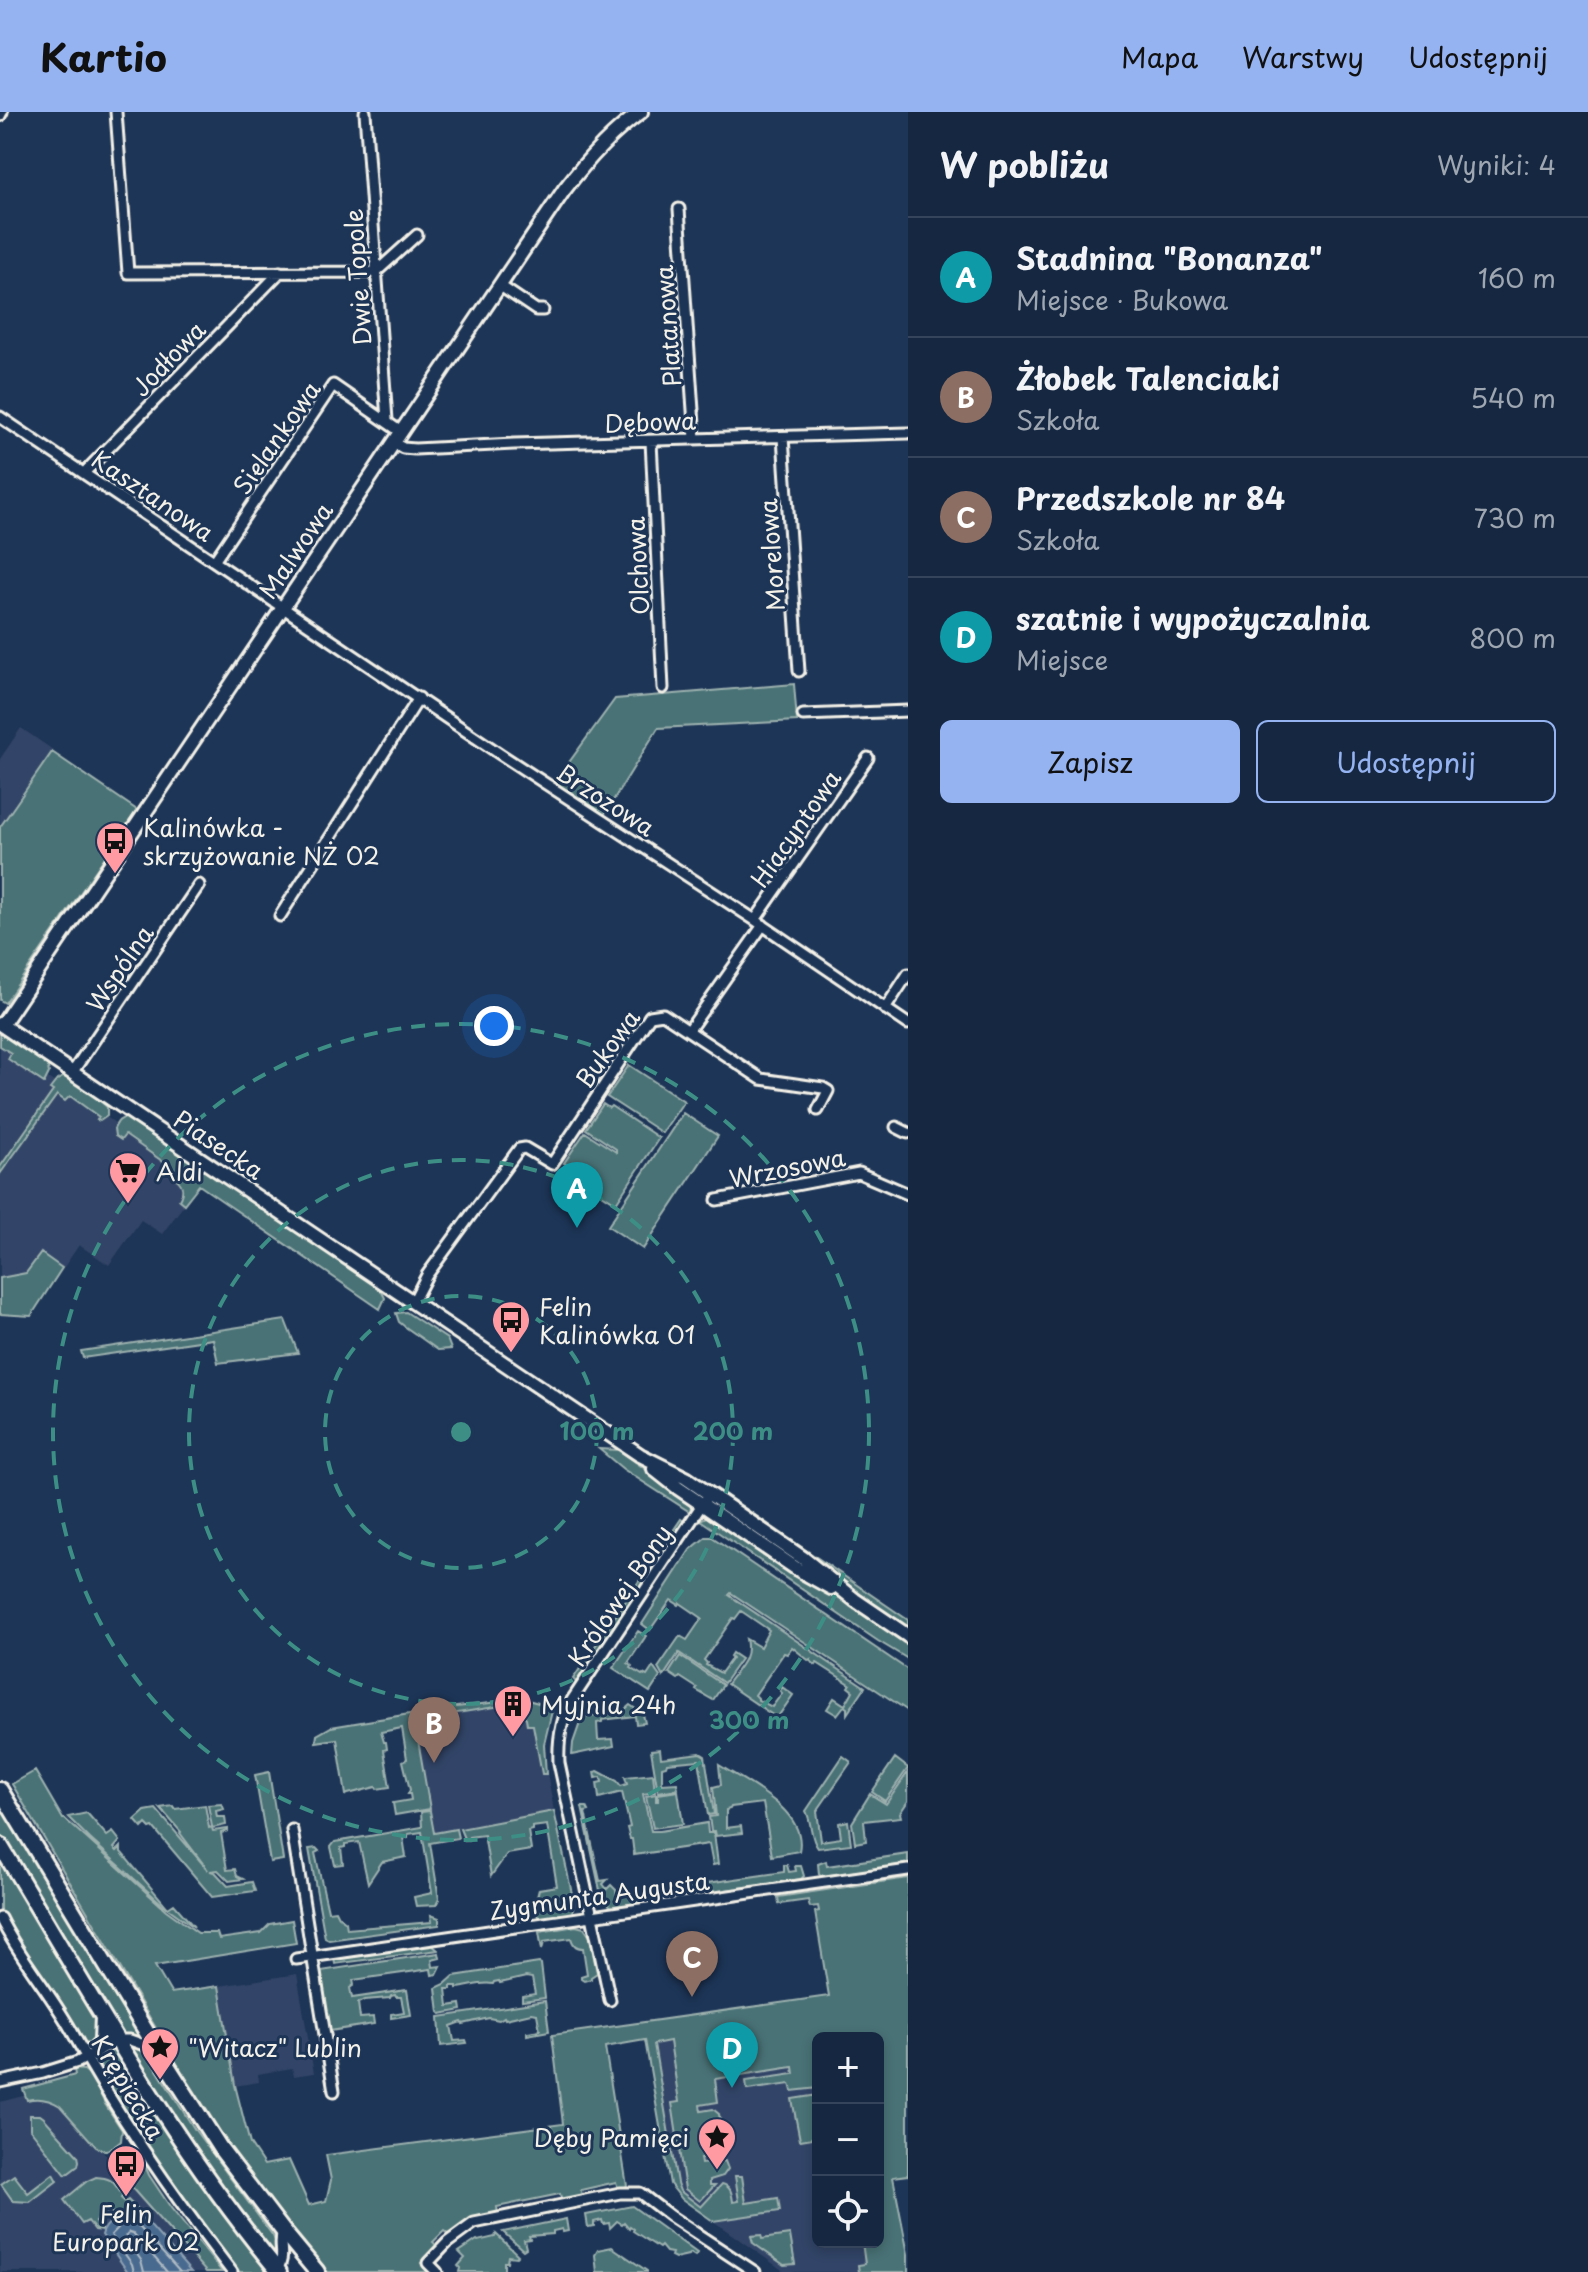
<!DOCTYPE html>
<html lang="pl">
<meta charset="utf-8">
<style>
:root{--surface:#162841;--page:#23344c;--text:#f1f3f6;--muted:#9ea6b1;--line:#35445a;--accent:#95b2f1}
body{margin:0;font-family:"Playpen Sans",sans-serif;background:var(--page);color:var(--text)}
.controls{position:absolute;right:24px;bottom:24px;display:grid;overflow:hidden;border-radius:12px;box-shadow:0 4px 12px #0003}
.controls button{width:72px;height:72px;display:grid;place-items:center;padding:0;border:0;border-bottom:2px solid var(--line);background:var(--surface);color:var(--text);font:40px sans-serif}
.you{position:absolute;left:494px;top:914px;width:28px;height:28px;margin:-20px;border:6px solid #fff;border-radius:50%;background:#1a73e8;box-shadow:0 0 0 12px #1a73e833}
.badge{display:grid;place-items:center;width:52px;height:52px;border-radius:50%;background:var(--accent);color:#fff;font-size:26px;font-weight:700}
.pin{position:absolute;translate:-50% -66px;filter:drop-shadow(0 2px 4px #0008)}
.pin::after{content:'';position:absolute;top:42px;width:28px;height:24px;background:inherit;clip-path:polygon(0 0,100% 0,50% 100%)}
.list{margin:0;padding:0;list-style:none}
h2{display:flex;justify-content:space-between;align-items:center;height:104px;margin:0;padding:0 32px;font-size:34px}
h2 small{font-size:26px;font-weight:400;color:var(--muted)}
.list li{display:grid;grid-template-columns:52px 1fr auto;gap:24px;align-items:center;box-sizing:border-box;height:120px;padding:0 32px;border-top:2px solid var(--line)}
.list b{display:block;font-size:30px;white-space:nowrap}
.list p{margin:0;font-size:26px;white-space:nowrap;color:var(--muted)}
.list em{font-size:26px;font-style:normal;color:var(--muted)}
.actions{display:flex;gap:16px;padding:24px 32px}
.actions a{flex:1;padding:18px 0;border:2px solid var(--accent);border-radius:12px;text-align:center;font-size:28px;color:var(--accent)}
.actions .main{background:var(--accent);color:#111}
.icon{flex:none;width:44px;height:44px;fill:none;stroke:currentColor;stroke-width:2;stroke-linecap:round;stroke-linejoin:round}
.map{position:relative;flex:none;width:908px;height:2160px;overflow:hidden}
header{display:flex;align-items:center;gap:48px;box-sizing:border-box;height:112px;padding:0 40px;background:var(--accent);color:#111}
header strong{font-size:38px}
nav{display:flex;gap:44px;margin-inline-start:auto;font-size:28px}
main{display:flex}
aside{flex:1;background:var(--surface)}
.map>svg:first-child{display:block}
.built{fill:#324467}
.green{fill:#497276;stroke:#9eb2af;stroke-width:2}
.water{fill:#496b8f;stroke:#8da1b3;stroke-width:2}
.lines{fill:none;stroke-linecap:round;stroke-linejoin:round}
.shore{stroke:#b0bbc4;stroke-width:2}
.street-casing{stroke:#f4f1e8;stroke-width:15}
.secondary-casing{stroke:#f4f1e8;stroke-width:18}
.primary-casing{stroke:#f4f1e8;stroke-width:20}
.street{stroke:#1d3557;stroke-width:9}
.secondary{stroke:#1d3557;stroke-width:12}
.primary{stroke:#1d3557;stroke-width:14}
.ring{fill:none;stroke:#3d8f86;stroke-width:4;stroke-dasharray:14 10}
.labels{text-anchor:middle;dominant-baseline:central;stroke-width:6;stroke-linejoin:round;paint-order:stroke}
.street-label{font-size:24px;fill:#f4f1e8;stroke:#1d3557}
.poi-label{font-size:24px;fill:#f4f1e8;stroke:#1d3557;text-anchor:start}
.centre{fill:#3d8f86;stroke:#1d3557;stroke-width:4}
.ring-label{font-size:24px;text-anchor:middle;font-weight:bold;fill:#3d8f86;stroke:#1d3557;stroke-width:6;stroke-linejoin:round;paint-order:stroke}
</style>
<header>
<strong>Kartio</strong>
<nav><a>Mapa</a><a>Warstwy</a><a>Udostępnij</a></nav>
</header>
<main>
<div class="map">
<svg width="908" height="2160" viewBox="0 0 908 2160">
<rect width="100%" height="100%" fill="#1d3557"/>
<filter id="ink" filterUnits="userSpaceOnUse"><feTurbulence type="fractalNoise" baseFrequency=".0125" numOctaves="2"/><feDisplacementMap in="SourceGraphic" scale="16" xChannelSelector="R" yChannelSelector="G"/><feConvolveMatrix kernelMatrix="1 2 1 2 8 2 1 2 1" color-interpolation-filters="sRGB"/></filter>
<g filter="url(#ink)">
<path class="built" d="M21,616L53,638L0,715V647Z
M0,934L139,1027L199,1073L162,1122L141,1108L109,1153L79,1133L31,1204L0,1202Z
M534,1588L554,1699L434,1721L414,1606Z
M297,1862L314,1961L294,1964L292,1956L258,1962L259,1970L235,1974L219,1874Z
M818,1926V2130H869L874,2160H785L682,2087L670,2072L646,1928Z
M38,1980L54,1984L209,2160H0V1990Z"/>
<path class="green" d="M794,572L797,609L658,616L601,708L556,678L554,671L615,587Z
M52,640L137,698L5,891L0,888V715Z
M0,919L47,950L49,961L44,971L8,947L11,941L0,934Z
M629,953L684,989L662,1021L607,985Z
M63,965L71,966L100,985L99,988L107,995V1004L100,1009L97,1008L99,1005L70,984L65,989L57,983L0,1062V1055L53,979L50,977L57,968Z
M603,992L609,996L611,994L659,1026L616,1091L591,1075L594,1071L564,1051L585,1020L616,1040V1037L586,1017Z
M683,1001L718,1024L643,1137L608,1114Z
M128,1006L382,1176L381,1178L385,1186L380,1197L199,1073L184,1092L179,1088C184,1079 184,1072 175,1066L179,1061L125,1023L121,1028L115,1024L114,1017C117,1010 120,1005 128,1006Z
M41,1141L62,1156L31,1204L0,1202V1166L26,1161Z
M406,1200L447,1227L451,1237L438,1238L404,1214L399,1210L396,1201Z
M285,1208L298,1241L218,1251L213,1227L83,1246L81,1239Z
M599,1337L619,1338L689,1389L691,1393L690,1400L623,1357Z
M717,1377L908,1508V1517L850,1478L715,1380Z
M708,1404L713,1405L908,1530V1547L878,1529L700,1408Z
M681,1407L684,1409L654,1458L577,1571L573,1567Z
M706,1425H712L908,1558V1599L731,1481L729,1483L865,1575L847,1602V1596L844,1594L837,1603L827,1597L834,1586L845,1593L853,1579L848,1575L850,1572L817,1551L816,1553L810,1549L811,1547L808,1548L792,1535L787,1542L784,1541L755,1583L758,1586V1588L772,1595L782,1581L780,1579L782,1575L793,1583L777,1606L727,1572C738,1556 751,1547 746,1527L760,1535L769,1518L741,1499L735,1507L733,1506L704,1548L707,1551L706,1553L721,1561L732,1546L730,1544L732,1541L741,1547L724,1571L679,1541L663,1565L658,1556L680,1524L687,1528L702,1506L680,1491L679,1493L671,1488L650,1518L642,1512L690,1438Z
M638,1519L646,1524L628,1551L632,1554L631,1556L642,1563L643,1562L647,1564L653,1555L660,1565L650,1580L613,1556Z
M680,1544L723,1573L713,1588L696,1578L697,1576L680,1565L678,1567L669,1561Z
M524,1587L553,1595L544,1632L546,1662H542L533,1613H527L526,1606L519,1598L508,1596L507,1593L432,1605L434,1625L418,1628L430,1697L395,1703L393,1691L411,1688L410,1682H408L410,1678L403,1649L407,1647L402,1616L381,1620L384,1630H386L387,1637L384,1638L390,1675L377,1677L376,1675L348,1682L346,1683L337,1627L316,1630L317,1623L331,1615L440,1597Z
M630,1593L643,1602L645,1611L636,1612L635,1604L602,1608V1610L597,1611L598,1628L613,1627L614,1634L572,1643L573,1631L582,1605L623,1599Z
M660,1637L661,1646L700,1641L705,1644L714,1702L708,1703L699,1648L667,1651L666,1654L662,1655V1672L677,1671L678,1677L658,1680L651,1638Z
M843,1644L851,1650L817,1699L821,1729L841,1726L839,1711L848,1709L851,1732L818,1736C810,1727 812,1710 806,1699Z
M895,1646L908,1656L885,1689L872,1680Z
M719,1653C747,1671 808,1699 799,1739L772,1744L763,1691L731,1695L730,1697L726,1698V1716L741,1714L742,1721L716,1724L715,1719H711L709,1705L716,1704L713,1675L721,1673Z
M35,1659L63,1707H65L166,1798L198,1821H217L219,1827L261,1821L270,1812L292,1808L296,1831L155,1854L171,1881L219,1874L235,1973L250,2032L264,2053L289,2048L309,2093L326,2089L331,2068L326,2043L563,2012L552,1923L829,1884L815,1800L819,1799L818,1794L810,1795L808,1788L779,1792L778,1785L908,1766V2063L893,2065L908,2142V2160H859L858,2153L865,2152L862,2130H878V1926H818V1976L792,1979L790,1972L747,1978L746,1969L794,1962L793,1955L715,1967L718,1990L700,1993L701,1999L713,1997L719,2002L725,2040L721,2043L700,2046L701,2052L725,2049L728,2057L723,2064L710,2068V2073H715L700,2089L685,2077L672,1991L679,1990L670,1929L654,1932L677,2071L680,2079L701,2095L722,2072C731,2074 732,2082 733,2090L739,2089L735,2064H742L746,2091L778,2086L780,2099L713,2109L682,2087L670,2072L645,1928L605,1935L627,2074L618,2077L616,2070L581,2078L582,2085L562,2089L560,2082L497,2095L498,2102L469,2109L449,2123L444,2119L433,2130L438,2135L421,2151L429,2160H326L235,2045L203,1996L12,1672Z
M598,1659L617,1669L621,1674L627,1672L625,1665L653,1662L655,1680L643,1682L651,1719H660L707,1711L708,1721H714L718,1752L713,1753L709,1732L634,1743L632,1727H630L627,1716L630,1715L622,1680L599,1686L597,1671L602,1670L601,1665L595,1666L594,1660Z
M269,1660L283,1748L270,1750L255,1663Z
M908,1660V1689L900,1701L901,1705L864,1709L866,1729L855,1731L852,1711L870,1682L886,1692Z
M678,1679L683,1712L653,1716L646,1684L656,1682V1689H658V1682Z
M0,1688L147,1930L132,1923L120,1924L0,1723Z
M222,1692L224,1697L216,1699L217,1705H225L226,1713L212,1716L213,1719L228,1717V1719L221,1721L227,1758L235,1757L237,1764L243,1767L229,1769L218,1758L210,1759L215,1760L228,1774L252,1770L255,1779L212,1785L153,1715L150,1716L146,1712L142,1716L135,1708L145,1699L156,1697L208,1758L180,1721L181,1720L160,1696L173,1694L175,1697L205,1693L209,1716L212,1715L208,1693Z
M582,1695H587L589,1699L585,1700L600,1769L607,1768L603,1772L607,1777L611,1773L616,1778L617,1784L784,1760V1753H787L789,1760L796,1759L795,1754H801L804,1764L801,1767L611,1795L601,1783Z
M430,1699L434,1721L456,1717L458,1726L430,1731L439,1787L436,1793L416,1794L414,1785L432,1781L422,1720L408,1722V1725H403L406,1745L382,1750L368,1771L359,1730L345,1732V1735L341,1736L343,1752L335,1753L331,1735L335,1730L422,1715L421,1700Z
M554,1699L574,1791L572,1801L539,1806C533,1798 537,1785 539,1777L557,1774L547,1713L532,1715V1718L528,1719L531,1738L507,1742L491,1764L484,1723L469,1725V1728L465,1729L460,1717Z
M87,1701L107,1724L113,1720L120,1729L114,1736L117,1739L121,1735V1740L168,1796L174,1792L194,1815L162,1792L90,1727L68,1705Z
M316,1736L319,1739L315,1741L328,1799L335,1798L338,1804L346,1810L347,1817L432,1810L431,1803L439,1806V1813L329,1828L325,1826L309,1737Z
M0,1742L37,1811L95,1908L98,1918L95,1929L82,1931L7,1815L0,1800Z
M908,1742V1752L823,1764L819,1762L818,1752L826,1749L827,1754Z
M576,1814L584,1816L590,1825L597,1861L591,1865V1867L584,1869L581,1867V1864L587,1862L583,1836C576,1836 573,1833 571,1826L544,1830L542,1838L539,1820Z
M432,1833L438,1838L335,1852L334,1846Z
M439,1841L440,1846L432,1848L433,1855L441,1854L437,1862L432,1863L431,1857L353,1868L354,1873L350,1876L352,1886L407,1878L411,1903L391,1906V1902L404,1900L401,1885H396L395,1883L391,1884L390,1886L364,1888L358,1891L360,1906L373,1905L374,1912L330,1919L321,1859Z
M539,1851L541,1852L545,1886L522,1889V1884L535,1882L532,1866L526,1865L500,1871L499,1869L494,1870L493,1872C481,1870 472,1874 457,1876V1874H451V1877H446L448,1894L461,1892L462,1898L441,1902L439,1900L436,1876L445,1872L454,1864Z
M545,1889L549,1919L527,1923V1920L540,1918L537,1902L531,1901L505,1907L504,1905L499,1908L489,1906L463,1912L462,1910L451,1914L454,1929L466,1928L467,1931L441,1934L439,1905Z
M125,1930L138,1934L145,1939L195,2018L273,2124L278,2137L277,2151L239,2104Z
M111,1936L116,1937L270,2160H238L181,2086L101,1959C98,1948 102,1942 111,1936Z
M74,1957L84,1958L92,1964L105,1992L122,2018L121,2029C113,2036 106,2042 96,2035L60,1994C49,1987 39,1985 27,1988L23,1977L75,1963Z
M818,1983V2023L813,2024V2026L800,2028L792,1987Z
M30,2003H40L44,2006L78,2044L79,2049L78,2054L66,2063L30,2017Z
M126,2040H134L141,2044L149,2063L171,2096L222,2160H206L116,2058V2049Z
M53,2062L57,2069L30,2090L13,2089L1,2072L14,2063L28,2081Z
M96,2065C115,2066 113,2072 123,2083L121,2086L125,2090L128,2088L141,2101C132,2098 125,2100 117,2106L109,2098L95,2110L103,2119L95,2118L88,2109L82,2112L64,2088L87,2069Z
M632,2094L697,2141L695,2144L690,2141L688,2143L675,2146L671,2144L672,2141L666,2140L661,2134L659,2136L633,2119L634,2117L630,2114L629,2116L624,2110L622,2112L617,2109L610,2116L609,2111L603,2112L602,2108L594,2110V2114L588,2115L586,2103Z
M566,2107L568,2119L563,2120L562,2117L553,2119V2122L529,2124L530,2127L524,2128L526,2136L523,2138L503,2120Z
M496,2122L518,2143L516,2145L508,2144L507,2150H504V2158L502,2160H459L460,2156L458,2154L465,2146L459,2140L477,2128L478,2129L495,2125Z
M761,2123L762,2127L790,2123L795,2152L784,2153L753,2131L751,2124Z
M612,2135L647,2159V2160H597L595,2143L598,2138Z"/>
<path class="water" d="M133,2099L140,2102L191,2160H128L102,2123C105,2110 121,2102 133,2099Z"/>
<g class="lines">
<path class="shore" d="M134,2160L132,2152L111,2123L125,2109L132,2107L180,2160
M144,2160L141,2148L125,2126L129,2120L133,2121L167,2160"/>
<defs>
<path id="street" d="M116,0L128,161L376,160L417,123
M365,0L387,308
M0,4L2,0
M679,97L695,327
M499,173L536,198H543
M0,305L500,642L755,808L908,912
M783,325L799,559
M651,329L663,576
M394,331L403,336L415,337L514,332L908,321
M84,361L280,160
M215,448L333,273L401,320
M803,603L908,599
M280,804L419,586
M755,808L868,646
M885,897L908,862
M689,918L763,813
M72,961L199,773
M896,1015L908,1021
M717,1088L859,1061L908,1082
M413,1190L427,1163L519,1037L525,1036L552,1052L650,904L663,902L761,967L823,976L828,979L818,998
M292,1718L334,1979
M0,1806C21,1849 53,1883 75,1925C120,2008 175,2086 232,2160
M296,1847L908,1758
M610,1888L559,1651C558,1629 560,1608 572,1588L705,1388
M0,1970L43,1961L78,1950L118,1928H130L155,1937
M275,2160C288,2144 277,2135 283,2119
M437,2160L428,2151L448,2130L474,2111L620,2081H640L670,2104L755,2160"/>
<path id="secondary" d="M0,912L640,1343L686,1366L803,1446L855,1488L908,1524
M2,913L564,78C586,49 611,21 641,0
M654,1357L678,1376L797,1457L831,1476"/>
<path id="primary" d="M0,1678L158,1939L220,2036L283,2119L317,2160
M0,1733C88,1878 170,2029 279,2160
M96,1939L102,1928L103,1905"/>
</defs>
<use href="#street" class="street-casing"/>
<use href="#secondary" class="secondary-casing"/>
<use href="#primary" class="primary-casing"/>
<use href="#street" class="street"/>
<use href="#secondary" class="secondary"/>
<use href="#primary" class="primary"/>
</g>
</g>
<g class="ring">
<circle cx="461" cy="1320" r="136"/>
<circle cx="461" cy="1320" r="272"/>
<circle cx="461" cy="1320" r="408"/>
</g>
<defs>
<symbol id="bus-pin" viewBox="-11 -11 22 30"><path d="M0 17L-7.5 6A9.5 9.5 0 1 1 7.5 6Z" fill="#ff9aa2" stroke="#1d3557"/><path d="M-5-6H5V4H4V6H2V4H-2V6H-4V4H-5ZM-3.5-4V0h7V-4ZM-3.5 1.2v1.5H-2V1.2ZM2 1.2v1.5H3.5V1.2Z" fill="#111"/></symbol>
<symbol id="supermarket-pin" viewBox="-11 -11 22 30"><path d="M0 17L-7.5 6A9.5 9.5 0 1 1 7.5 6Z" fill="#ff9aa2" stroke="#1d3557"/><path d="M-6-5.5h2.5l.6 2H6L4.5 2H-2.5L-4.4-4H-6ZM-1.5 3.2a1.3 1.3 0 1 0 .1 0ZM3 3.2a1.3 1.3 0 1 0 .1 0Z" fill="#111"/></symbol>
<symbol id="building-pin" viewBox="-11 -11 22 30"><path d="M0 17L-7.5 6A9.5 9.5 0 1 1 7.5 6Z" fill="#ff9aa2" stroke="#1d3557"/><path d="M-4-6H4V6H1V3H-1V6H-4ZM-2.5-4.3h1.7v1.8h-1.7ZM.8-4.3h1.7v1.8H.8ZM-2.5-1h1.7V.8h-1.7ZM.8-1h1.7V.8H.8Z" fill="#111"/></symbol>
<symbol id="sight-pin" viewBox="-11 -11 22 30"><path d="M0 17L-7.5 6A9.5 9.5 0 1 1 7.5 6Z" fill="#ff9aa2" stroke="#1d3557"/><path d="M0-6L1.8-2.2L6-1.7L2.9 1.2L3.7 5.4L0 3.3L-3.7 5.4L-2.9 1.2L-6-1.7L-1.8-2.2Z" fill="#111"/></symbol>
</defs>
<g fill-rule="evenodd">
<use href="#bus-pin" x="93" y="707" width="44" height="60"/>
<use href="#supermarket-pin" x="106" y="1037" width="44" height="60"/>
<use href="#bus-pin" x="489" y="1186" width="44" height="60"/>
<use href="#building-pin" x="491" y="1570" width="44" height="60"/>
<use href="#sight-pin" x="138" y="1913" width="44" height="60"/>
<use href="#sight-pin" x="695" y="2003" width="44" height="60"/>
<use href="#bus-pin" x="104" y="2030" width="44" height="60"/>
</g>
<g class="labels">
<g class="street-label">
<text transform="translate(357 165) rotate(-94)">Dwie Topole</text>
<text transform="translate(667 214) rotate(-94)">Platanowa</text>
<text transform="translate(168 246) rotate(-46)">Jodłowa</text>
<text transform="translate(650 309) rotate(-2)">Dębowa</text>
<text transform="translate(276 325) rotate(-55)">Sielankowa</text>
<text transform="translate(153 383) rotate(34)">Kasztanowa</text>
<text transform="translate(295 438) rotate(-56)">Malwowa</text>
<text transform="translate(771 443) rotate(-94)">Morelowa</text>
<text transform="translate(637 454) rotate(-93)">Olchowa</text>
<text transform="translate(606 687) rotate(33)">Brzozowa</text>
<text transform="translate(795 716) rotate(-55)">Hiacyntowa</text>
<text transform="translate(119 856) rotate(-56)">Wspólna</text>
<text transform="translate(607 936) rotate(-54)">Bukowa</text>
<text transform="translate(219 1032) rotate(34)">Piasecka</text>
<text transform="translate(787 1055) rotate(-11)">Wrzosowa</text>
<text transform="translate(619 1483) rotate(-56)">Królowej Bony</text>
<text transform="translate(599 1783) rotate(-8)">Zygmunta Augusta</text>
<text transform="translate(129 1975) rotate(59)">Krępiecka</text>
</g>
<g class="poi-label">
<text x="143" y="715">Kalinówka -<tspan x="143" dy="28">skrzyżowanie NŻ 02</tspan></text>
<text x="156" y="1059">Aldi</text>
<text x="539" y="1194">Felin<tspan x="539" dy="28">Kalinówka 01</tspan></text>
<text x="541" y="1592">Myjnia 24h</text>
<text x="188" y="1935">"Witacz" Lublin</text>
<text x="689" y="2025" text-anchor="end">Dęby Pamięci</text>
<text x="126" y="2101" text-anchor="middle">Felin<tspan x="126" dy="28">Europark 02</tspan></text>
</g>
</g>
<circle cx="461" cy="1320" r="12" class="centre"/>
<g class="ring-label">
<text x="597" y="1328">100 m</text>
<text x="733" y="1328">200 m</text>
<text x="749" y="1617">300 m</text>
</g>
</svg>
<div class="controls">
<button>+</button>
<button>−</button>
<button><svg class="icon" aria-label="locate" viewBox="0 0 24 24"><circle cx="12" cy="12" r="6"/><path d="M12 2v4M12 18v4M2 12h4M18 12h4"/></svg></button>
</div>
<div class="you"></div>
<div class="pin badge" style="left:577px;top:1116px;background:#0f9aa8">A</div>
<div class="pin badge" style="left:434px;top:1651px;background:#8d6e63">B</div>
<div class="pin badge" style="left:692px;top:1885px;background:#8d6e63">C</div>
<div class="pin badge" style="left:732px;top:1976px;background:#0f9aa8">D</div>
</div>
<aside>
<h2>W pobliżu<small>Wyniki: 4</small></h2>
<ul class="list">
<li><span class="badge" style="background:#0f9aa8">A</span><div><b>Stadnina &quot;Bonanza&quot;</b><p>Miejsce · Bukowa</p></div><em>160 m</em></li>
<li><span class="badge" style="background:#8d6e63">B</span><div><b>Żłobek Talenciaki</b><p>Szkoła</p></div><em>540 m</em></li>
<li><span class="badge" style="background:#8d6e63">C</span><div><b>Przedszkole nr 84</b><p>Szkoła</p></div><em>730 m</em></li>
<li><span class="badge" style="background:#0f9aa8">D</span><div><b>szatnie i wypożyczalnia</b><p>Miejsce</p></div><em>800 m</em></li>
</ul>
<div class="actions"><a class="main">Zapisz</a><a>Udostępnij</a></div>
</aside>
</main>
